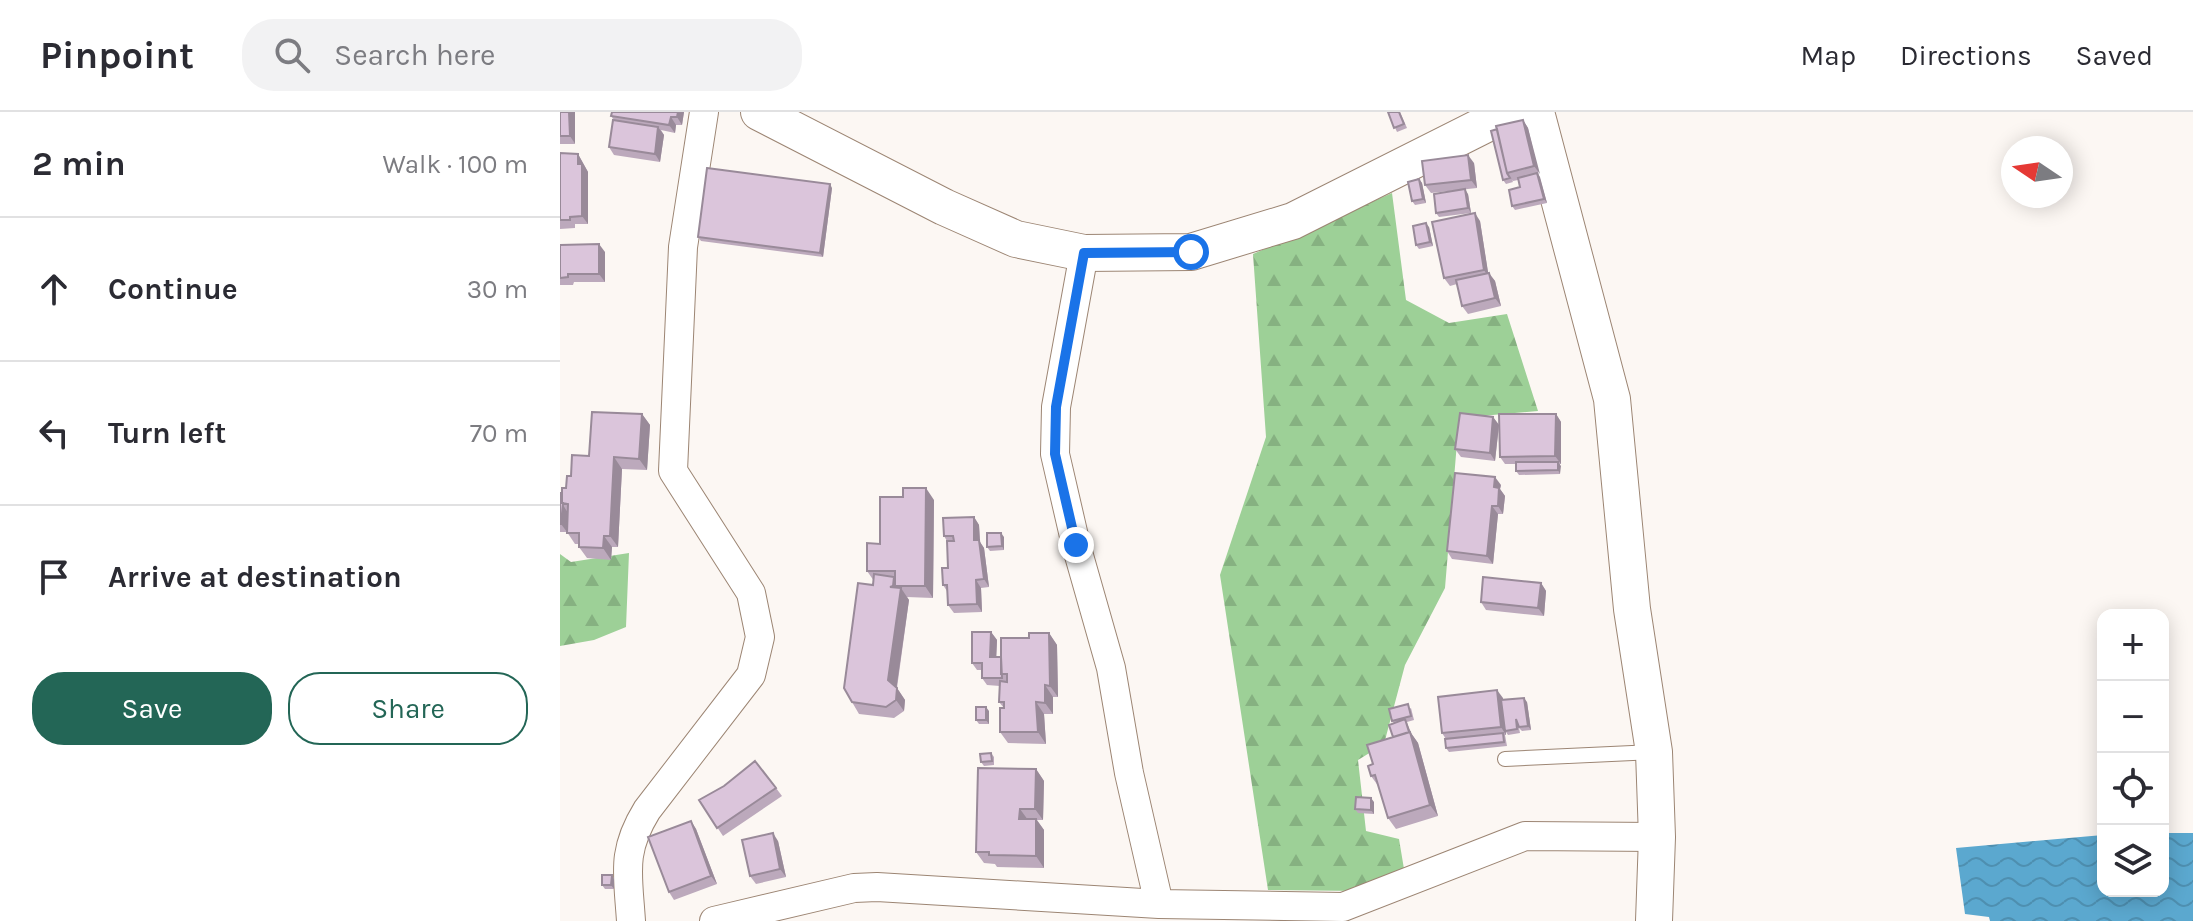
<!DOCTYPE html>
<meta charset="utf-8">
<style>
:root{--surface:#fff;--page:#f2f2f3;--text:#2b2b33;--muted:#7c7c81;--line:#e1e1e2;--accent:#236656}
body{margin:0;font-family:Karla,sans-serif;background:var(--page);color:var(--text)}
.controls{position:absolute;right:24px;bottom:24px;display:grid;overflow:hidden;border-radius:16px;box-shadow:0 4px 20px #0003}
.controls button{width:72px;height:72px;display:grid;place-items:center;padding:0;border:0;border-bottom:2px solid var(--line);background:var(--surface);color:var(--text);font:40px sans-serif}
.compass{position:absolute;left:1441px;top:24px;width:72px;height:72px;border-radius:50%;background:var(--surface);box-shadow:0 4px 20px #0003;rotate:283deg}
.stop{position:absolute;width:24px;height:24px;margin:-18px;border:6px solid #1a73e8;border-radius:50%;background:#fff}
.stop.end{background:#1a73e8;border-color:#fff;box-shadow:0 2px 8px #0008}
.list{margin:0;padding:0;list-style:none}
h2{display:flex;justify-content:space-between;align-items:center;height:104px;margin:0;padding:0 32px;font-size:34px}
h2 small{font-size:26px;font-weight:400;color:var(--muted)}
.list li{display:grid;grid-template-columns:52px 1fr auto;gap:24px;align-items:center;box-sizing:border-box;height:144px;padding:0 32px;border-top:2px solid var(--line)}
.list b{display:block;font-size:30px;white-space:nowrap}
.list em{font-size:26px;font-style:normal;color:var(--muted)}
.actions{display:flex;gap:16px;padding:24px 32px}
.actions a{flex:1;padding:18px 0;border:2px solid var(--accent);border-radius:32px;text-align:center;font-size:28px;color:var(--accent)}
.actions .main{background:var(--accent);color:#fff}
.icon{flex:none;width:44px;height:44px;fill:none;stroke:currentColor;stroke-width:2;stroke-linecap:round;stroke-linejoin:round}
.map{position:relative;flex:none;width:1633px;height:809px;overflow:hidden}
header{display:flex;align-items:center;gap:48px;box-sizing:border-box;height:112px;padding:0 40px;background:var(--surface);border-bottom:2px solid var(--line)}
header strong{font-size:38px}
nav{display:flex;gap:44px;margin-inline-start:auto;font-size:28px}
.search{width:560px;height:72px;background:var(--page);display:flex;align-items:center;gap:20px;box-sizing:border-box;padding:0 28px;border-radius:32px;color:var(--muted);font-size:30px}
main{display:flex}
aside{flex:1;background:var(--surface)}
.map>svg:first-child{display:block}
.forest{fill:url(#forest-firs)}
.water{fill:url(#water-waves)}
.lines{fill:none;stroke-linecap:round;stroke-linejoin:round}
.service-casing{stroke:#9c8573;stroke-width:16}
.minor-casing{stroke:#9c8573;stroke-width:30}
.tertiary-casing{stroke:#9c8573;stroke-width:38}
.service{stroke:#fff;stroke-width:14}
.minor{stroke:#fff;stroke-width:28}
.tertiary{stroke:#fff;stroke-width:36}
.wall{fill:#bca9bc}
.shaded-wall{fill:#998a99}
.building{fill:#dbc5db;stroke:#998a99;stroke-width:2}
.route{stroke:#1a73e8;stroke-width:10}
</style>
<header>
<strong>Pinpoint</strong>
<div class="search"><svg class="icon" aria-label="search" viewBox="0 0 24 24"><circle cx="10" cy="10" r="6"/><path d="M15 15l6 6"/></svg>Search here</div>
<nav><a>Map</a><a>Directions</a><a>Saved</a></nav>
</header>
<main>
<aside>
<h2>2 min<small>Walk · 100 m</small></h2>
<ul class="list">
<li><svg class="icon" aria-label="ahead" viewBox="0 0 24 24"><path d="M12 20V5M6 11l6-6 6 6"/></svg><div><b>Continue</b></div><em>30 m</em></li>
<li><svg class="icon" aria-label="left" viewBox="0 0 24 24"><path d="M17 20v-9H6M10 6l-5 5 5 5"/></svg><div><b>Turn left</b></div><em>70 m</em></li>
<li><svg class="icon" aria-label="arrive" viewBox="0 0 24 24"><path d="M6 21V4h12l-3 4 3 4H6"/></svg><div><b>Arrive at destination</b></div></li>
</ul>
<div class="actions"><a class="main">Save</a><a>Share</a></div>
</aside>
<div class="map">
<svg width="1633" height="809" viewBox="0 0 1633 809">
<defs>
<pattern id="forest-firs" width="22" height="20" patternUnits="userSpaceOnUse" patternTransform="scale(2)"><rect width="22" height="20" fill="#9dd097"/><path d="M5 1l3.5 6h-7zM16 11l3.5 6h-7z" fill="#86b181"/></pattern>
<pattern id="water-waves" width="16" height="10" patternUnits="userSpaceOnUse" patternTransform="scale(2)"><rect width="16" height="10" fill="#5ba8cf"/><path d="M0 5q4-4 8 0t8 0" fill="none" stroke="#4e8fb0"/></pattern>
</defs>
<rect width="100%" height="100%" fill="#fcf7f3"/>
<path class="forest" d="M832,81L846,188L889,211L947,202L978,299L899,306L885,476L845,553L824,632L798,648L806,719L839,727L844,757L798,779L708,778L660,463L706,325L693,142Z
M69,441L66,515L34,528L0,534V442L11,450Z"/>
<path class="water" d="M1603,721H1633V809H1430L1429,805L1405,802L1396,736L1543,723V779H1603Z"/>
<g class="lines">
<defs>
<path id="service" d="M945,647L1094,640"/>
<path id="minor" d="M524,141L496,295L495,342L516,433L551,556L569,661L599,792
M71,809C68,762 61,740 87,698L191,563L200,525L191,481L113,359L123,135L144,0
M154,809L294,776L317,775L599,792L783,795L965,724L1097,725"/>
<path id="tertiary" d="M199,0L384,95L456,127L524,141L631,140L733,109L950,0
M976,0L1052,287L1072,497L1094,640L1097,725L1094,809"/>
</defs>
<use href="#service" class="service-casing"/>
<use href="#minor" class="minor-casing"/>
<use href="#tertiary" class="tertiary-casing"/>
<use href="#service" class="service"/>
<use href="#minor" class="minor"/>
<use href="#tertiary" class="tertiary"/>
</g>
<path class="wall" d="M0,0L15,32H0Z
M52,0H124L122,13H116L115,21L101,18L104,23L100,50L54,43L49,35L55,9L51,4Z
M828,0H840L847,16L837,20Z
M963,8L968,16L979,63L987,91L955,98L952,94L960,75L958,68L953,69L952,68L953,70L946,72L943,68Z
M0,41L18,42L28,60V112H15V116L0,117Z
M914,51L917,76L871,81L865,73Z
M859,67L862,71L866,91L855,93L852,89Z
M272,76L263,145L141,129L138,125Z
M908,82L911,101L879,105L876,101Z
M920,109L928,161L935,169L941,194L908,202L902,194L897,172L890,174L884,166Z
M869,115L873,134L859,137L856,133Z
M0,133L45,140V170H14L13,173H0Z
M82,302L90,313L87,358L62,357L58,435H52L51,448L27,446L19,435V432H15L7,420H0V381H2L6,376L11,364L29,344Z
M996,302L1001,310V352H1000V362L959,363L956,359V352H945L940,345Z
M933,305L939,313L935,349L901,345L895,337Z
M941,373L940,377L945,384L943,402H938L933,452L892,447L887,439Z
M374,388L373,486L347,485L349,488L337,576L345,588L344,599L334,606L299,602L292,590L313,473L314,469L307,459L320,432Z
M414,405L419,413L420,430L424,436L429,475L421,476L422,500L394,501L388,493L387,479L383,473L388,456L387,429L384,424Z
M444,425V438L430,439L427,435Z
M981,471L986,479L984,504L926,498L921,490Z
M431,520L437,528L436,545H441L469,526L489,521L497,533L498,585H493V602H484L486,632L448,631L440,620L444,596L439,590L440,574L427,573L422,566V558H417L412,551Z
M943,586V588L967,590L971,618L962,619L959,616L960,621L948,623L946,620V623H945L947,634L889,640L886,636V627L882,621Z
M851,596L854,608L847,610L851,621L858,631L878,704L836,717L828,706L819,675L811,664L813,652L833,625L834,611L832,609Z
M429,599V612H419L416,608Z
M431,641L434,645V653L424,654L421,650Z
M476,657L484,669L483,708H477L484,718V756L437,755L435,752L424,751L416,740Z
M216,676L222,684L163,724L139,688Z
M814,690V702L798,701L795,697Z
M131,709L136,717L157,772L114,788L109,780Z
M218,729L226,765L196,772L190,764Z
M52,763L54,767V777H45L42,773Z"/>
<path class="shaded-wall" d="M9,0H15V32L10,24Z
M118,0H124L122,13L117,5Z
M111,5L116,13L115,21L109,13Z
M963,8L968,16L980,62L974,54Z
M98,15L104,23L100,50L95,42Z
M18,42L28,60V112L22,104Z
M908,43L914,51L917,76L911,68Z
M977,61L980,65L987,91L984,87Z
M859,67L862,71L866,91L863,87Z
M270,72L272,76L263,145L260,141Z
M905,77L908,82L911,101L908,96Z
M915,101L920,109L929,166L924,158Z
M866,111L869,115L873,134L870,130Z
M39,132L45,140V170L39,162Z
M929,161L935,169L941,194L935,186Z
M82,302L90,313L87,358L79,347Z
M996,302L1001,310V352L995,344Z
M933,305L939,313L935,349L930,341Z
M54,345L62,357L58,435L50,424Z
M998,350L1001,354L1000,362L998,358Z
M935,365L941,373L940,377L945,384L943,402L938,394L934,375Z
M366,376L374,388L373,486L365,474Z
M3,393L8,401L7,420L1,412Z
M932,394L938,402L933,452L927,444Z
M414,405L419,413L420,430L424,436L429,475L424,467L414,428Z
M441,421L444,425V438L442,434Z
M44,424L52,435L51,448L43,436Z
M334,465L340,474H335L340,482L341,476L349,488L336,579L328,568L340,484L333,474Z
M416,468L421,476L422,500L417,492Z
M981,471L986,479L984,504L978,496Z
M431,520L437,528L436,553L430,545Z
M489,521L497,533L498,585L490,574Z
M485,573L493,585V602L485,591Z
M337,576L345,588L344,599L336,588Z
M937,578L943,586L946,623L941,615Z
M964,586L967,590L971,618L968,614Z
M476,590L484,602L486,632L478,620Z
M426,595L429,599V612L426,608Z
M845,607L851,621L858,631L878,704L870,693Z
M476,657L484,669L483,708L475,697Z
M811,686L814,690V702L811,698Z
M460,697L468,708L459,707Z
M476,707L484,718V756L476,744Z
M131,709L136,717L157,772L151,764Z
M213,721L218,729L226,765L220,757Z
M52,763L54,767V777L51,773Z"/>
<path class="building" d="M0,0H9L10,24H0Z
M52,0H118L117,5H111L109,13L51,4Z
M828,0H839L844,12L834,16Z
M53,8L98,15L95,42L49,35Z
M963,8L974,54L947,61L936,14Z
M937,17L947,61L950,66L943,68L931,19Z
M0,41L18,42V52H22V104L10,105V108H0Z
M908,43L911,68L865,73L862,49Z
M147,56L270,72L260,141L138,125Z
M977,61L984,87L952,94L949,78L960,75L958,66Z
M859,67L863,87L852,89L848,70Z
M905,77L908,96L876,101L874,82Z
M915,101L924,158L884,166L872,110Z
M866,111L870,130L856,133L853,114Z
M39,132V162H8V165L0,166V133Z
M929,161L935,186L902,194L896,168Z
M32,300L82,302L79,347L54,345L50,424H44L43,436L19,435V421H7L8,392L2,391V376H6L7,364H11L12,343L29,344Z
M900,301L933,305L930,341L895,337Z
M939,302H996L995,344L940,345Z
M956,350H998V358L956,359Z
M895,361L935,365L934,375L939,376L938,394H932L927,444L887,439Z
M343,376H366L365,474H335V459H307V431L320,432V385H343Z
M0,381H2V391H3L1,412H0Z
M414,405V428H419L424,467L416,468L417,492L388,493L387,473H383L382,456H388L387,429H394L393,424H384L383,406Z
M427,421H441L442,434L427,435Z
M314,462L334,465L333,474L330,475L341,476L328,568L337,576L336,588L326,595L292,590L284,576L298,471L313,473Z
M923,465L981,471L978,496L921,490Z
M412,520H431L430,545H441L442,566H422V551H412Z
M469,521H489L490,574L485,573V591L476,590L478,620H440V596H444V590H439L440,569L447,570V562H441V526H469Z
M937,578L941,615L882,621L878,585Z
M964,586L968,614L959,615L956,607L957,617L945,619L941,588Z
M848,592L851,604L832,609L829,597Z
M416,595H426V608H416Z
M845,607L849,620L833,625L829,613Z
M850,620L870,693L828,706L815,663L811,664L808,654L813,652L807,633Z
M943,621L944,630L886,636L885,627Z
M431,641L432,649L421,650L420,642Z
M195,649L216,676L157,716L139,688L164,674Z
M418,656L476,657L475,697H460L459,707H476V744L429,743V740H416Z
M796,685L811,686V698L795,697Z
M131,709L151,764L109,780L88,725Z
M213,721L220,757L190,764L182,728Z
M42,763H52L51,773H42Z"/>
<g class="lines">
<path class="route" d="M516,433L495,342L496,295L524,141L631,140"/>
</g>
</svg>
<div class="controls">
<button>+</button>
<button>−</button>
<button><svg class="icon" aria-label="locate" viewBox="0 0 24 24"><circle cx="12" cy="12" r="6"/><path d="M12 2v4M12 18v4M2 12h4M18 12h4"/></svg></button>
<button><svg class="icon" aria-label="layers" viewBox="0 0 24 24"><path d="M12 4l9 5-9 5-9-5zM3 14l9 5 9-5"/></svg></button>
</div>
<svg class="compass" viewBox="-18 -18 36 36"><path d="M0-13l5 13h-10z" fill="#e53935"/><path d="M0 13l5-13h-10z" fill="#7c7c81"/></svg>
<div class="stop" style="left:631px;top:140px"></div>
<div class="stop end" style="left:516px;top:433px"></div>
</div>
</main>
